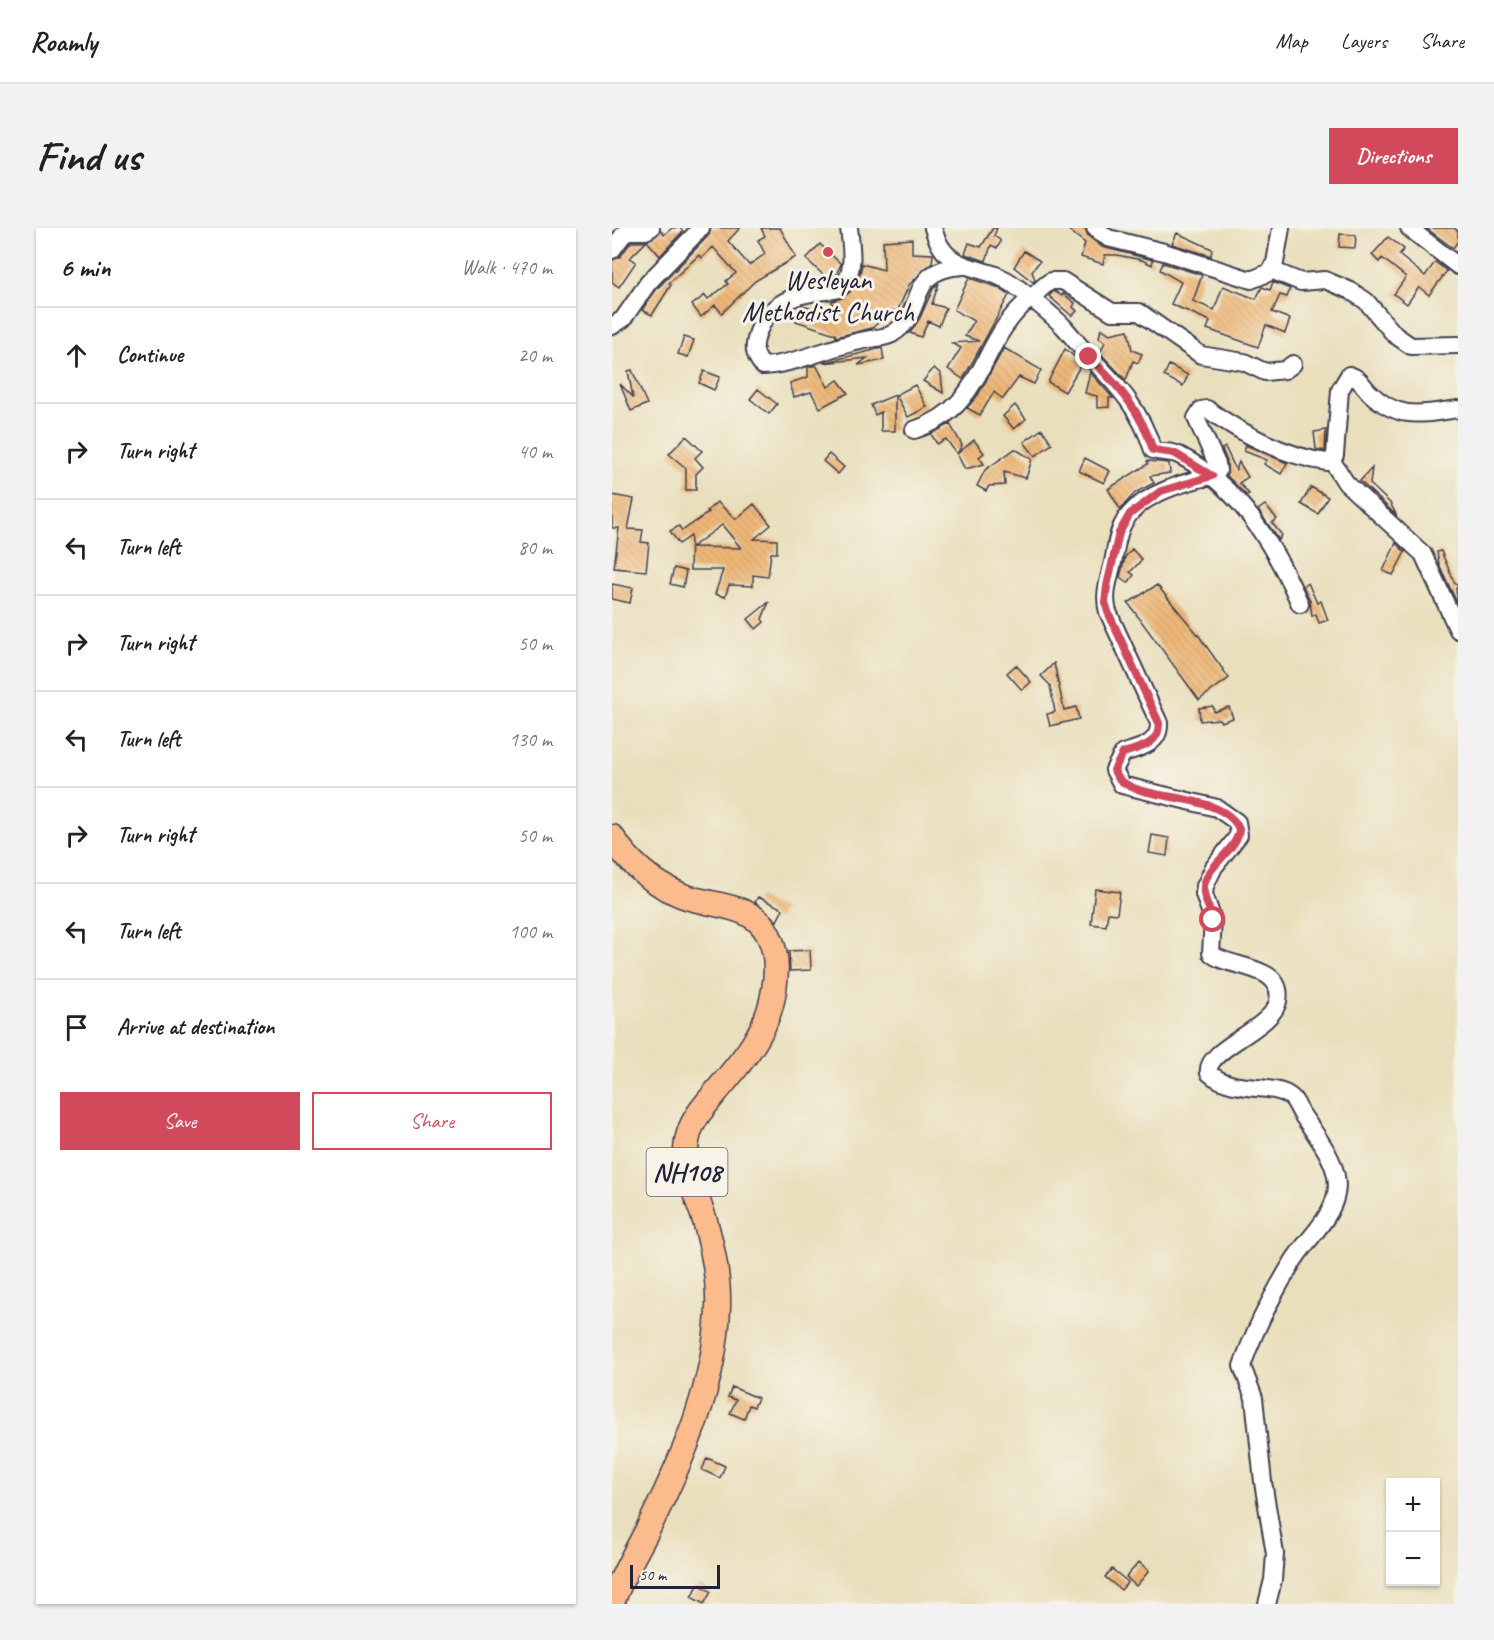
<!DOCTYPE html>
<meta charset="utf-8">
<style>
:root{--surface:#fff;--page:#f2f2f2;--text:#222;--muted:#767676;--line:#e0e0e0;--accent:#d1495b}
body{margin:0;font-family:Caveat,sans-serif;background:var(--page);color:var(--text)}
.controls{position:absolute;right:18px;bottom:18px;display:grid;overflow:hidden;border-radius:0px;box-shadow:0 2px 4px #0004}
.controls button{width:54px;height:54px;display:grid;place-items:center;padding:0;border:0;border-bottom:2px solid var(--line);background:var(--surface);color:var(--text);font:30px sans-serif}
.scale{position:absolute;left:18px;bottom:15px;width:90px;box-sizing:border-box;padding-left:6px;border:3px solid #22223b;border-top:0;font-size:16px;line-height:21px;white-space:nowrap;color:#22223b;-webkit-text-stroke:4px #f7f3e8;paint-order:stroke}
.stop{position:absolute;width:18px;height:18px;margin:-14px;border:4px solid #d1495b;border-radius:50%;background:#fff}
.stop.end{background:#d1495b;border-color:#fff;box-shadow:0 2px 6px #0008}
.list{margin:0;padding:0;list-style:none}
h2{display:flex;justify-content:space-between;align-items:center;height:78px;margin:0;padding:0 24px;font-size:26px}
h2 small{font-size:20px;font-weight:400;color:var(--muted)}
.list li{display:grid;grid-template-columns:39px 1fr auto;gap:18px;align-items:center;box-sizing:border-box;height:96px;padding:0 24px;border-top:2px solid var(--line)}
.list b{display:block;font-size:22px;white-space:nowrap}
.list em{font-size:20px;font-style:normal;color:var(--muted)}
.actions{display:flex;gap:12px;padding:18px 24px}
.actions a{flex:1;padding:14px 0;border:2px solid var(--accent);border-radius:0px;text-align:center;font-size:21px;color:var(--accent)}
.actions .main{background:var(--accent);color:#fff}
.icon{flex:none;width:33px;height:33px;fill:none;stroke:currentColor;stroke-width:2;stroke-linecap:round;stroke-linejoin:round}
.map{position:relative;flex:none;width:846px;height:1376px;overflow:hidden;border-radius:0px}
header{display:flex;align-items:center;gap:36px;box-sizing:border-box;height:84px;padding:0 30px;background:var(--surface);border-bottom:2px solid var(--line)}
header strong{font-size:28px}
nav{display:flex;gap:33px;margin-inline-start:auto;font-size:21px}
.intro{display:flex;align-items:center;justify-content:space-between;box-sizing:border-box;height:144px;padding:0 36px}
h1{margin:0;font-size:42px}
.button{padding:15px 27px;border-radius:0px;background:var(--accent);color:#fff;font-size:21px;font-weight:700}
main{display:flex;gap:36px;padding:0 36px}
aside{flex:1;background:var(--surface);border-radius:0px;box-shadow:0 2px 4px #0004}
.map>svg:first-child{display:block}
.building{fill:url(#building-back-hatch);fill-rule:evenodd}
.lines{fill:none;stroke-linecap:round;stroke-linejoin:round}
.minor-casing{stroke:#403e4e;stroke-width:20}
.highway-casing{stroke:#403e4e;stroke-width:27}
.minor{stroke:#fff;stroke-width:16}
.highway{stroke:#fbbb8c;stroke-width:24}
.route{stroke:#d1495b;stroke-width:8}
.poi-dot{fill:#d1495b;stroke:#f7f3e8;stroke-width:2}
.labels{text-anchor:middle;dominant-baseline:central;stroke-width:6;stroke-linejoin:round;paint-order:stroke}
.shield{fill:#f7f3e8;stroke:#62616f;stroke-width:1.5}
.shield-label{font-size:27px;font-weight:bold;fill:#22223b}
.poi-label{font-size:28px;fill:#22223b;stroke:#f7f3e8}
</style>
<header>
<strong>Roamly</strong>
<nav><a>Map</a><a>Layers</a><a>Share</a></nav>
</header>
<div class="intro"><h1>Find us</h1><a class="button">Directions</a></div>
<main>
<aside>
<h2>6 min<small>Walk · 470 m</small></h2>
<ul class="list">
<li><svg class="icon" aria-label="ahead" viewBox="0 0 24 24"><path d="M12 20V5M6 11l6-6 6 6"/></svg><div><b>Continue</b></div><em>20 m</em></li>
<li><svg class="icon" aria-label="right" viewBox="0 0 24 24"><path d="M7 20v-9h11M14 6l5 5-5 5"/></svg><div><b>Turn right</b></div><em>40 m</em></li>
<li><svg class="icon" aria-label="left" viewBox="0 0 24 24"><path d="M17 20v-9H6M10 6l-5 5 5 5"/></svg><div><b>Turn left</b></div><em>80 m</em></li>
<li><svg class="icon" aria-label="right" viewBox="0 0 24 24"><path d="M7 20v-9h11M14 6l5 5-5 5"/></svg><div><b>Turn right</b></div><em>50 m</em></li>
<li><svg class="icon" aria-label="left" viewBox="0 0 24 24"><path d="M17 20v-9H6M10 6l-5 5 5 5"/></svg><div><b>Turn left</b></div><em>130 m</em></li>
<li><svg class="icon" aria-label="right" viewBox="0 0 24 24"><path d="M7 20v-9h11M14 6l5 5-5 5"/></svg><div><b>Turn right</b></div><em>50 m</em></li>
<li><svg class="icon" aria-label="left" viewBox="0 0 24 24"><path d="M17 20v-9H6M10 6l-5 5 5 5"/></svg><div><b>Turn left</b></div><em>100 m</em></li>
<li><svg class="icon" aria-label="arrive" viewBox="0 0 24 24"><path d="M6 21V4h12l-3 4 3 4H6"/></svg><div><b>Arrive at destination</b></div></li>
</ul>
<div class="actions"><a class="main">Save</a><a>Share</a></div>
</aside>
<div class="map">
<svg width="846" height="1376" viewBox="0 0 846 1376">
<defs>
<pattern id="building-back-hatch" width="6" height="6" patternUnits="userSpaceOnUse" patternTransform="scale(1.5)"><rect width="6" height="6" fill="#eeb777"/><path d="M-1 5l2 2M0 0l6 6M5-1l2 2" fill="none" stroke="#cc9d68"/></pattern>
</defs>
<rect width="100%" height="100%" fill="#f7f3e8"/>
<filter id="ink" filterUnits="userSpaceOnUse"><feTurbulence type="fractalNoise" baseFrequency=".0167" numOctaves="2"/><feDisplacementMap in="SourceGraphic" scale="12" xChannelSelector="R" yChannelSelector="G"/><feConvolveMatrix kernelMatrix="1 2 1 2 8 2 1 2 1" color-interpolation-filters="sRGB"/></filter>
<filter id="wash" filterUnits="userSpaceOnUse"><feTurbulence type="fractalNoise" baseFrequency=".008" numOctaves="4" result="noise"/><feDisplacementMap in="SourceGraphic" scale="24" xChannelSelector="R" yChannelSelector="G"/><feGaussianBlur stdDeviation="1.35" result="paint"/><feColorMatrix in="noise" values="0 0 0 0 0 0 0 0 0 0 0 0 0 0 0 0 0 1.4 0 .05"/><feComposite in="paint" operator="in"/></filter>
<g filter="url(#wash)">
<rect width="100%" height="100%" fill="#e9dfbc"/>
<g id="blocks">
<path class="building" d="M60,0H68L71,3L48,28L35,13L49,3L52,7Z
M99,0H128L116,13L137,37L153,26L146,12L153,8L149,0H168L184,29L143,53L110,85L103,77L89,89L80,77L93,67L96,71L116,56L114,53L124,45L101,19L90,30L87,27L57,55L59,57L40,87L30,82L44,62L97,7Z
M381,0H385L382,8L388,12V15L385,20L379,17L374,33L353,26L357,15L369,19Z
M454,0H473L476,8L490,19L541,32L540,37L530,32L505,27H493L491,36L469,29L473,15Z
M814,0H842L846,3V13L841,20Z
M565,5L600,21L599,28L560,16Z
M728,6L744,7L743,20L727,19Z
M776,9L792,21L787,27L813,48L823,34L835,43L817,67L807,59L795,76L782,66L794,49L770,30L767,34L760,27Z
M300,11V25L321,26L320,35L297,57L285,84L281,82L260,100L224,109L223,106L184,93L190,78L223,88L220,73L230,70L238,64L247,50L250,36L272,42L271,13Z
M19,14H34L18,30L24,34L7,59L0,54V32L8,29Z
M208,16L229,36L222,51L217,52L194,31Z
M412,23L428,33L420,43L423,52L421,54L402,39Z
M551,35L590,47L581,73L602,82L611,58L644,71L650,59L658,62L661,54L678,61L675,69L668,67L660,84L678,91L673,105L654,97L646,119L595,101L598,93L559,76L569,54L548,42Z
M357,50L385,59L397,67L351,151L336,141L349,120L340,115L367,113L353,108L362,93L342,82Z
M327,55L320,76L334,80L327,98L316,93L309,109L298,105L308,90L321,61Z
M442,63L450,68L451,66L463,75L461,79L465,83L460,88L437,68Z
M489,100L498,106L516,102L520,122L530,126L526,135L521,133L514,152L488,125L493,114L487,110Z
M72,109L82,112L76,129L66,126Z
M270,120L272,132L246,137L255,130L211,135Z
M392,120L429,142L422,156L407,149L391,171L382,164L368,187L355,180L366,167Z
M453,121L470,135L453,164L436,154Z
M204,137L216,159L226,152L236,165L208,180L199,164L182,169L178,155L196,149V139Z
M557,137L576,147L571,158L552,148Z
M322,140L329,146L331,165L311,153Z
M20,142L35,176L19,183L8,156L21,169L16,143Z
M92,143L108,149L102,162L87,155Z
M478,144L501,170H497V179L485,180V168L473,165Z
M303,157L315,179L296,189L284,167Z
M146,161L165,176L157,186L138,171Z
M283,167V203H269V184L263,187L259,177Z
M403,177L414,191L402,201L391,188Z
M338,196L350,217L345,226L334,211L325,216L319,206Z
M430,201L440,216L423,228L412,214Z
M714,202L713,223L704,221L702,204Z
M74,208L90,223L83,230L91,239L84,246V262H74V240L57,226Z
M362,212L372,225L367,229L372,236L353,241L345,226Z
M634,217L675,235L669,246L652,236L655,232L632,223Z
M613,219L624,242L627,234L636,249L627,255L637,266L634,267L615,248V234L610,221Z
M403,221L420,231L414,250L392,244L393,257L377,258L374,263L365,258L373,242Z
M217,226L232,239L226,246L211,233Z
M473,230L498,243L492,255L467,243Z
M535,233L557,235L558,245L538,248L542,255L524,264L508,281L496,261L536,236Z
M760,240L758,256L778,275L785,288L748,253Z
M699,259L716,269L706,286L689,276Z
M0,267L22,271L16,301L31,302L29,314L37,315L34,343L2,340L7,300H0Z
M105,274L124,291L142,276L159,297L142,311L165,312V325H159L156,349L141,347V358L117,357L113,369L103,366L111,342H78L79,308L67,316L58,303L67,298L70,303L97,284L95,283ZM110,297L129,320L80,319Z
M653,277L665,291L660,295L670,307L667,312L646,282Z
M784,315L793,324L781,347L771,343Z
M520,321L530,332L518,344L522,347L516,355L508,349L513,329Z
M829,323L843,356L846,357L844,361L846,377L827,336L825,324Z
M62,340L74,343L71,359L58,356Z
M696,355L705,375L709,373L716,392L707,395L704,386L700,388L698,372L691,358Z
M0,356L21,360L18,375L0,371Z
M545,357L587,408L617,450L587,472L516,375Z
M157,374L150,391L152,394L144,401L136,391Z
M442,435L452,482L464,479L467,491L438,498L435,486L443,484L438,457L429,448Z
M404,437L419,454L410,462L395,445Z
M601,478L602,484L617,479L621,490L609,494L607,491L588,493L587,480Z
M540,607L557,610L555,628L537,625Z
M483,661L508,664L505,686L496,685L494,698L479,696Z
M146,669L171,681L165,693L143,674Z
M198,722L199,742L178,743L177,723Z
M120,1159L146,1170L142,1179L137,1177L132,1191L118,1185L124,1172L116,1169Z
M95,1230L113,1238L108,1250L90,1242Z
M527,1334L537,1343L524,1358L514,1349Z
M500,1341L516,1354L509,1362L493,1349Z
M87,1356L99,1364L92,1376L79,1369Z"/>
</g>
</g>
<g filter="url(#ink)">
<use href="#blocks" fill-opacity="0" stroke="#403e4e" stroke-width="1.5"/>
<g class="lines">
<defs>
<path id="minor" d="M237,0C239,18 244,44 230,58C226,63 219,62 213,63C184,66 157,74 146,104C141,119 141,126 151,138C182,137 220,118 253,112C261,110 273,110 280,106C317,83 291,42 351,38
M321,0C334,49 370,33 402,57C418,69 436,83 451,98C460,108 468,119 478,129C507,159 528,181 541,222C549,225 558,223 567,227C627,258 662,317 688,376
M483,0L496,10L552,24L639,52L656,45L663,35L669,0
M797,0L846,38
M0,22L14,3H34L39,0
M659,42L689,54L713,52L739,63L754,73L783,107L799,118L846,117
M0,98L11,91L36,55L89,0
M302,202C375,179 366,112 418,71C426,65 430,58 439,53H451L500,84H527L589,127L632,134L653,144L673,142L681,136
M720,233L734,255L811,326L846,402
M655,1376L661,1352L663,1326L651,1254L642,1170L630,1138C642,1103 661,1066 680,1035C693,1013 719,992 724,966C730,938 705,909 691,888C686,882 685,874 679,869C661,854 622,867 597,845C592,821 661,801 666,773C673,735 614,741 599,725L601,692L592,666L593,658L602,639L627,607L625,594L605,580L510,557L502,542L511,525C528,520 548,516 547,495L496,384C491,367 497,351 501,334C504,321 505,305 512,294C527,267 572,254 600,248L606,243L605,236L584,190L589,182L595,181C629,205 674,229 715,234L720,233L723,227L728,162L737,147C748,150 750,157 758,165C787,193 810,186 846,181"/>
<path id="highway" d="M0,609C17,635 40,655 69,667C98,679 142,674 157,708C165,724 165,744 162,762C156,804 131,832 104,864C94,876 82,889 77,905C67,937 84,964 93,993C101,1021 107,1051 106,1079C104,1157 70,1232 36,1301C23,1326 9,1349 0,1375"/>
</defs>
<use href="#minor" class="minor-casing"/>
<use href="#highway" class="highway-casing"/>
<use href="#minor" class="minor"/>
<use href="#highway" class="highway"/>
</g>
</g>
<g class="lines" filter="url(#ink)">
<path class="route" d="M477,129C506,157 529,183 541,222L562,225L600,248L549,263L518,286L507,305L495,358L493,374L496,384L547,495C548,516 528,520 511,525L502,542C512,578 609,559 627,601C626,624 588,640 592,665C593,674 599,683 601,692"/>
</g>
<circle class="poi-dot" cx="216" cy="24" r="6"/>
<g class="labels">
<rect class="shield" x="34.5" y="920" width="81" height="48" rx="4.5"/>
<g class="shield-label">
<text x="75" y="944">NH108</text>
</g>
<g class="poi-label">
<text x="216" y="51">Wesleyan<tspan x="216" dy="32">Methodist Church</tspan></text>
</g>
</g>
</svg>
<div class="controls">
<button>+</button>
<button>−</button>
</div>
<div class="scale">50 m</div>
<div class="stop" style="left:601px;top:692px"></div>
<div class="stop end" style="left:477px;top:129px"></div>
</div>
</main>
